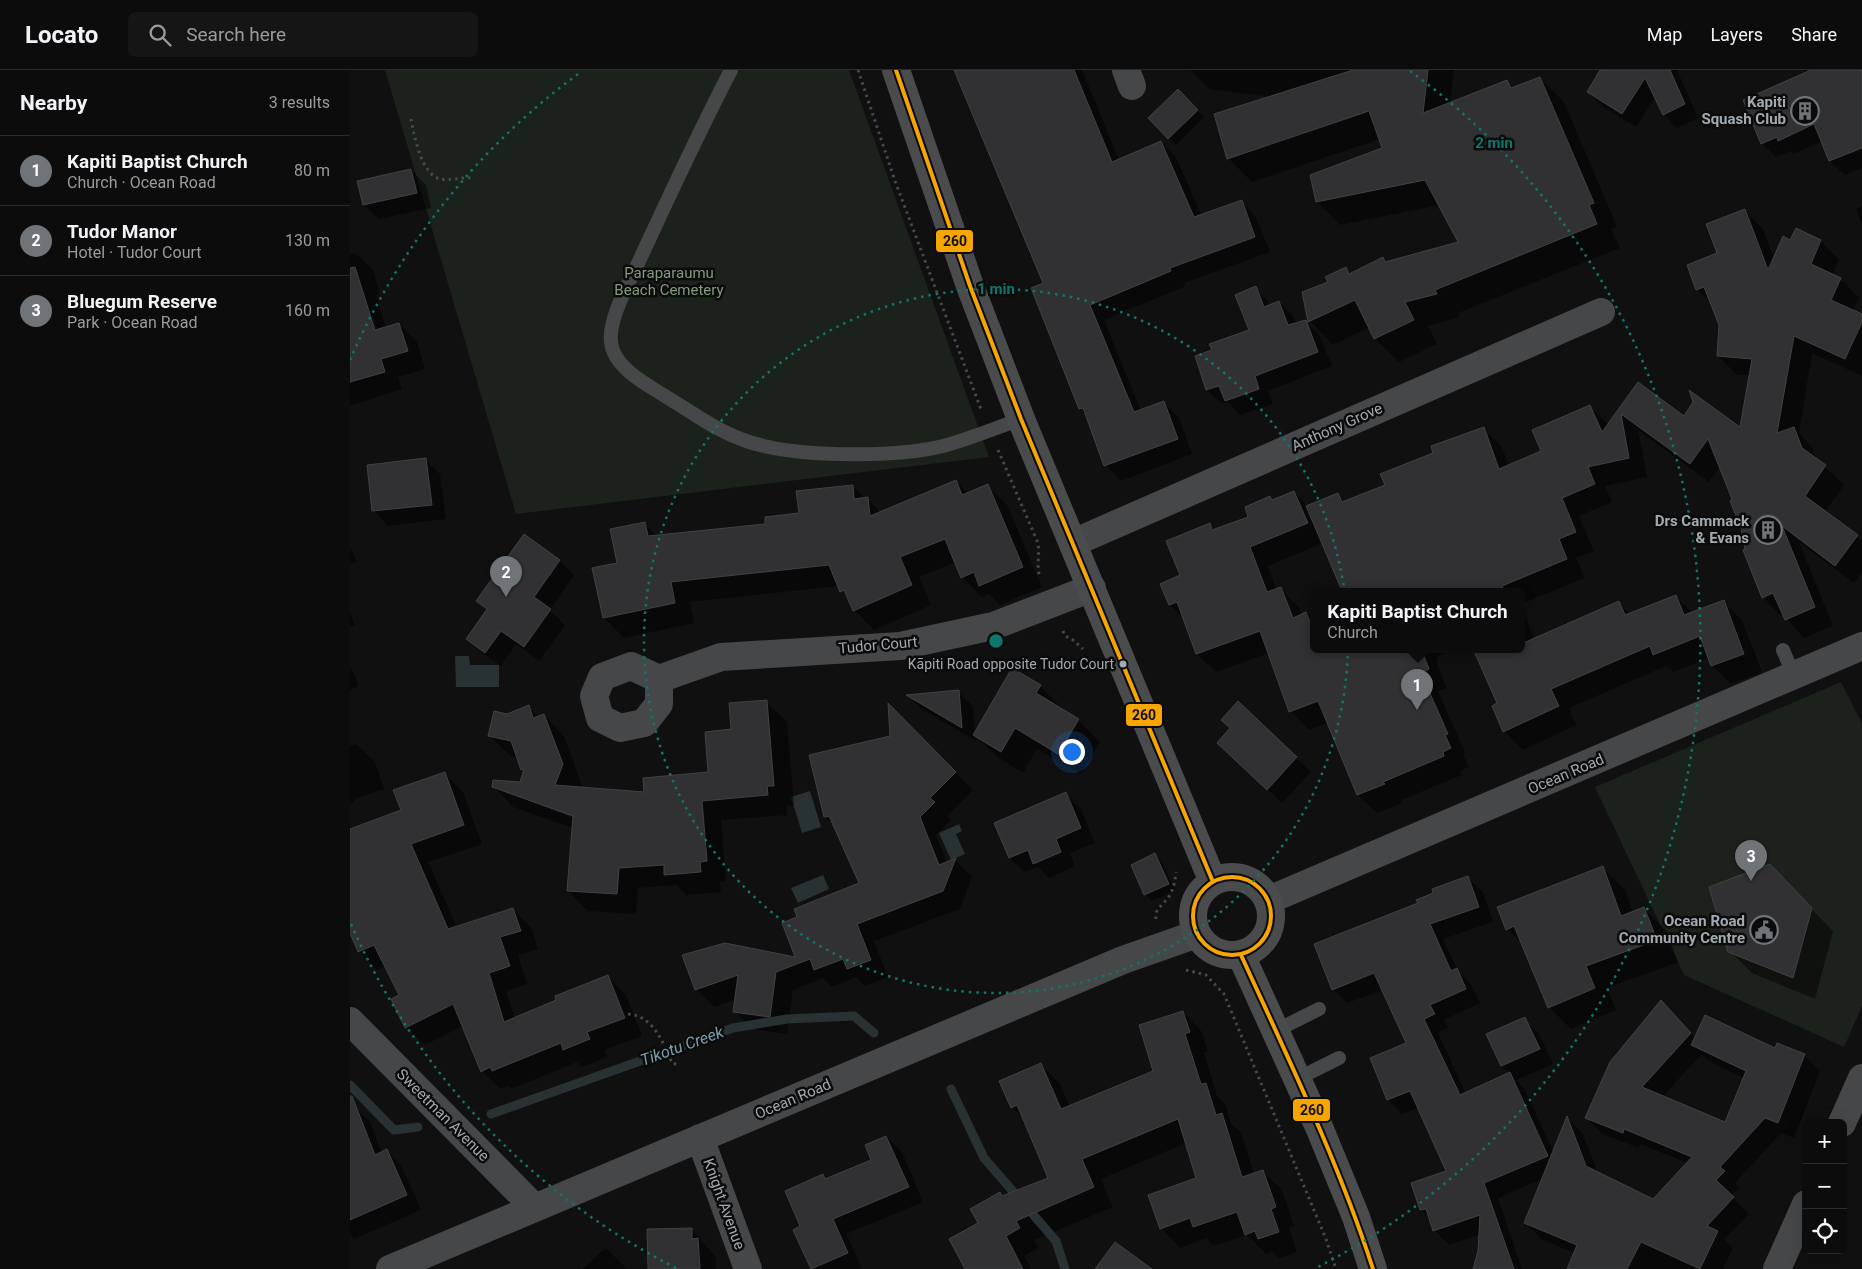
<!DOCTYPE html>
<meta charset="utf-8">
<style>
:root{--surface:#0c0c0d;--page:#151516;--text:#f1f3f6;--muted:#9a9b9d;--line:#2c2c2e;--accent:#6f7479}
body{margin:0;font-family:Roboto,sans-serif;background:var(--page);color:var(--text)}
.controls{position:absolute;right:15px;bottom:15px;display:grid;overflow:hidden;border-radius:8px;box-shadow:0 5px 20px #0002}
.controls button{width:45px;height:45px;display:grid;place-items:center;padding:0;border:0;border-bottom:1px solid var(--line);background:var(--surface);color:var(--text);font:25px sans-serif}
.you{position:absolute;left:721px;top:681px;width:18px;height:18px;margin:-12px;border:4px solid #fff;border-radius:50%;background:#1a73e8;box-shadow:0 0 0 8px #1a73e833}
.badge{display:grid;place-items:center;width:32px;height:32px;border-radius:50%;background:var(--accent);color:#fff;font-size:16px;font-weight:700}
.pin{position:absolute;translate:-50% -41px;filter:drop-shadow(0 1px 2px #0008)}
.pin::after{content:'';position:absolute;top:26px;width:18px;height:15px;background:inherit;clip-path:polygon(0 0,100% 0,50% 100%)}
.popup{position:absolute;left:960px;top:518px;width:215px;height:65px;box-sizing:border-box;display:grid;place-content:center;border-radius:8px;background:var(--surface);filter:drop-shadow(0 1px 4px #0005);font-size:16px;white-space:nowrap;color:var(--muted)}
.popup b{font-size:19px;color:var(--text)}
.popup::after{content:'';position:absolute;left:50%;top:100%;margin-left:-10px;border:10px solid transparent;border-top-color:var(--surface)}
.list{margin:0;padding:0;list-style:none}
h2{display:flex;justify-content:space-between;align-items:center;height:65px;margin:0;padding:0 20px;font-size:21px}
h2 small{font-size:16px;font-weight:400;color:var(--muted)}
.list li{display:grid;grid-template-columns:32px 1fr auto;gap:15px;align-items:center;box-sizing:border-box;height:70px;padding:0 20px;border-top:1px solid var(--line)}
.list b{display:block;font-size:19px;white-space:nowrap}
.list p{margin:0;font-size:16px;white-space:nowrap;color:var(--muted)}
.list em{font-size:16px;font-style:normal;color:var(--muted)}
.icon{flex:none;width:28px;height:28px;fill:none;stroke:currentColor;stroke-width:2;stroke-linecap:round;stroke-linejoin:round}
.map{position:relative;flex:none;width:1512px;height:1199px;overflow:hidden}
header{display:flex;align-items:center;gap:30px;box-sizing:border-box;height:70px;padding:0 25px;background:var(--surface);border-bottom:1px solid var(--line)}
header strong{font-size:24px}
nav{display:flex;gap:28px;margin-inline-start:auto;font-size:18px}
.search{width:350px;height:45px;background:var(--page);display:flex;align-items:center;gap:12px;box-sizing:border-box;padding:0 18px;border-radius:8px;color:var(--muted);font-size:19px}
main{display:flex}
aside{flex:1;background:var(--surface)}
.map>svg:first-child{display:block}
.green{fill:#1b211b}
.water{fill:#283235}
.shadow{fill:#0007;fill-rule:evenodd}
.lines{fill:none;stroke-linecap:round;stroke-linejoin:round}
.stream{stroke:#283235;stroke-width:9}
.building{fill:#313133;stroke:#404244}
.path{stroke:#46484b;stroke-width:3;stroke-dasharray:2.5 4;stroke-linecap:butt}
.service{stroke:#454749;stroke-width:14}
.minor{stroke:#454749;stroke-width:28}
.secondary{stroke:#494b4d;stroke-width:28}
.bus-1-casing{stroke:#0b0b0c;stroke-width:8}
.bus-1{stroke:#f7a600;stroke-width:4}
.ring{fill:none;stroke:#0f766e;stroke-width:2.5;stroke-dasharray:2.5 5}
.bus-dot{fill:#a2aab1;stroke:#0b0b0c;stroke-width:2}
.labels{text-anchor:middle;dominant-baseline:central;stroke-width:5;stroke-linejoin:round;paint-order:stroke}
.bus-label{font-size:14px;fill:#a2aab1;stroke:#0b0b0c;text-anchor:end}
.poi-label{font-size:15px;font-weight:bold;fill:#a2aab1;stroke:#0b0b0c;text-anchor:end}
.park-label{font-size:15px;fill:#809b7a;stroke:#0b0b0c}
.street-label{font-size:15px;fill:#a2aab1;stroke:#0b0b0c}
.water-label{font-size:16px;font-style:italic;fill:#7aa0ab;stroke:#0b0b0c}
.centre{fill:#0f766e;stroke:#0b0b0c;stroke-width:2.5}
.ring-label{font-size:15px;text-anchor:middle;font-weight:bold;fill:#0f766e;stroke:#0b0b0c;stroke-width:5;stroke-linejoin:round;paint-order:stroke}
.line-badge{stroke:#0b0b0c;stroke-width:2}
.pale-badge-label{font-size:14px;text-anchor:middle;font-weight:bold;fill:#111}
</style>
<header>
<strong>Locato</strong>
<div class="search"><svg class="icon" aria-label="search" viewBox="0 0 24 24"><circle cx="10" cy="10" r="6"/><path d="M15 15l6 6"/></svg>Search here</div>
<nav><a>Map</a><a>Layers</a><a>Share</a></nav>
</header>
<main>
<aside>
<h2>Nearby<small>3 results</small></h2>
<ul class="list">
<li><span class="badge">1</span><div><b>Kapiti Baptist Church</b><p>Church · Ocean Road</p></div><em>80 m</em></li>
<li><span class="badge">2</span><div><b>Tudor Manor</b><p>Hotel · Tudor Court</p></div><em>130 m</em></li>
<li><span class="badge">3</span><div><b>Bluegum Reserve</b><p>Park · Ocean Road</p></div><em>160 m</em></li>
</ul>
</aside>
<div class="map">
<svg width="1512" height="1199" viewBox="0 0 1512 1199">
<rect width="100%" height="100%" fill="#101011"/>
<path class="green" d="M35,0H499L639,387L166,444Z
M1491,612L1512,654V936L1494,977L1334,905L1245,717Z"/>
<path class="water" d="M105,586H119L120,595H149V617H106Z
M460,721L471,757L452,763L441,727Z
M609,754L612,761L606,764L615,784L601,790L589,763Z
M473,805L479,819L448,833L441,818Z"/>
<path class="shadow" d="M605,0H732L769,90L811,72L826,87L852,146L891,131L906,147L920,182L834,213L836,216L754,250L791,341L814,332L829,348L842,384L771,411L756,395L738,347L730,339L695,214Z
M840,0H1104L1100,33L1157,11L1164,18L1190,8L1214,32L1267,156L1261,159L1270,178L1108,243L1109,247L1078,256L1087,274L1049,292L1025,269L1020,257L983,275L960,251L954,223L980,213L995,198L1001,204L1033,189L1037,193L1110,173L1090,135L990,155L967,131L1034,79L1030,69L902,112L878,88L922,27L859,19Z
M1252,0H1327L1348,48L1327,58L1314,44L1306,26L1286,57L1252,36L1238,22Z
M1466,0H1512V98L1495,105L1480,91L1472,71L1444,84L1441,81L1426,87L1412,73Z
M828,21L854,47L826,75L800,48Z
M61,100L76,115L81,138L29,149L14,135L9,112Z
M1512,136V154L1506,139Z
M1395,141L1413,159L1424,189L1441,171H1471L1489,190L1484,200L1486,202L1480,204L1490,209L1509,227L1503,240L1512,248V306L1462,283L1449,363L1462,377L1467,390L1494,415L1475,442L1512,471V502L1504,513L1449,472L1483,556L1454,568L1434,545L1431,546L1413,527L1397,480L1384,430L1370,396L1359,412L1288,360L1297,407L1255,416L1262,432L1229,446L1244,481L1226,488L1235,508L1171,534V521H993L973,473L918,496L927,520L931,519L949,537L952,546L963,541V579H1105L1087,587L1089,591L1086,592L1097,618L1088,621L1115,683L1113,684L1119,697L1110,701L1112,705L1051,730L1052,733L1027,743L1008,725L978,653L959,660L940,641L919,583L866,602L847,584L834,548L820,535L812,515L832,506L859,454L865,460L899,448L920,428L923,431L944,422L958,437L988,425L995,432L1036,416L1085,384L1134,359L1152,377L1159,396L1193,381L1240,337L1259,355L1288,314L1334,348L1391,360L1400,305H1387L1368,286L1371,255L1362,234L1347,219Z
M5,183L23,200L30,224L26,225L36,258L49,254L67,272L75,299L48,307L52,319L0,336V184Z
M905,218L921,235L929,232L944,247L946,254L956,252L970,266L982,296L918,321L923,334L890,345L878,332L872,334L857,320L846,287L863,281L901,261Z
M75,389L90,404L96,449L38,456L24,441L18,396Z
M606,411L618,424L637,415L657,435L692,517L650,535L639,524L632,527L612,507L606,492L569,507L581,535L524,560L504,540L499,528L489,516L340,532L344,553L274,568L254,548L244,499L269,494L294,453L308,467L417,455L450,444L502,416L532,443Z
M0,477L7,492L0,495Z
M210,491L224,505L200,540L215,555L189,591L166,574L151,596L132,583L118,569L137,541L128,531Z
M1326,527L1343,543L1373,532L1392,550L1412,602L1381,614L1362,596L1359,588L1323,602L1316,596L1219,638L1226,655L1173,680L1154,661L1149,634L1128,579H1171V536L1184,570L1269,533L1280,544Z
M0,542L5,555L0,557Z
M0,595L9,616L0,620Z
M690,616L712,638L711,640L728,650L750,672L731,704L687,679L673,703L646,686L625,665L626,671L572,639L559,626L608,622L623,636L625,663Z
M416,632L437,652L444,735L436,736L437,745L371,750L376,811L370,812L371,822L336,825L326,815L288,818L286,844L238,841L218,821L223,758L163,737L143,716L170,713L175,702L168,688L160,686L140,666L157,645L179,637L189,647L194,645L214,666L232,715L231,718L295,723L360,703L383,661ZM178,731H184L229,747L228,750Z
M540,637L623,720L597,746L601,750L586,765L597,793L605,790L622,807L610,839L524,871L538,907L515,916L506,907L482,917L473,908L443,920L437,964L402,959L385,941L386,929L364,937L346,919L334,886L447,888L449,848L510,813L486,757L475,747L461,686L541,667Z
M6,674L25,692L34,719L4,729L5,732L0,734V676Z
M883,687L946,688L961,702L932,733Z
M95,703L113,722L132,774L78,792L107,857L163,839L181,857L188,879L168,885L177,914L156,921L165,949L258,907L276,925L292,966L254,980L257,987L232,997L227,992L161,1019L158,1016L150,1019L132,1001L113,956L75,975L56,957L50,926L36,896L27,900L9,882L0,860V754L2,759L52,741Z
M716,724L731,739L745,773L720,783L725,796L699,808L688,797L674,802L660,788Z
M805,785L812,792L825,821L802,831L795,824Z
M1253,798L1275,820L1283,843L1294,839L1316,860L1328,892L1257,918L1266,940L1221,959L1199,937L1173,874L1157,859Z
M1118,808L1133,822L1143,852L1093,869L1108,901L1121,914L1130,933L1094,950L1098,958L1088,963L1116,1024L1160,1004L1152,996L1138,965L1174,949L1189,964L1203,994L1166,1010L1174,1018L1204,1083L1218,1049L1233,1064L1248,1103L1303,1130L1338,1093L1290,1074L1289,1078L1252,1064L1237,1048L1326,947L1346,969L1426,980L1428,975L1455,986L1470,1001L1444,1068L1431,1063L1385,1113L1389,1118L1381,1126L1399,1144L1374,1169L1383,1178L1373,1199H1218L1225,1183L1191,1169L1176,1153L1194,1108L1148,1128L1172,1199H1129L1130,1164L1099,1175L1084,1160L1080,1149L1071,1140L1097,1102L1068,1038L1052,1044L1038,1030L1021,989L1058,974L1033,920L997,933L983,919L1069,834ZM1352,984L1358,991L1394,1008L1376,1054L1312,1027Z
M1441,818L1483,861L1465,929L1402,903L1380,881Z
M833,942L852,962L858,982L854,983L867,1026L875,1034L881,1053L891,1063L904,1104L912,1101L932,1120L944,1156L939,1158L947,1182L929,1188L922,1181L916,1184L897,1165L864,1176L856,1168L830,1178L811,1158L848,1109L836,1073L751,1109L763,1137L684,1170L689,1178L674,1186L681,1199H617L630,1154L650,1123L654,1127L700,1108L675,1050L662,1037L691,994L710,1014L720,1037L805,1002Z
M6,1038L20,1052L32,1083L37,1081L51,1095L71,1140L4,1169L0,1165V1040Z
M537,1067L552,1082L573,1132L496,1164L512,1199H461L445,1160L452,1157L473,1106L477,1110L523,1091L517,1076Z
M341,1159L366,1187V1199H300Z
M256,1178L277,1199H232Z"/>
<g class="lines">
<path class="stream" d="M0,1015L44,1060L68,1057
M601,1019L634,1088L706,1171L715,1199
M141,1044L383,958L437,949L504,946L524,963"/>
</g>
<path class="building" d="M604,0H724L762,92L811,71L844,147L892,130L905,167L820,198L821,201L740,235L784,342L814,331L828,369L754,396L733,338L729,339L681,218L693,213Z
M1003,0H1078L1073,43L1157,10L1161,18L1190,7L1244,133L1239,135L1247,154L1085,220L1087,224L1055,232L1064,250L1024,269L1005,230L958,252L952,222L978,212L975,207L996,197L999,204L1033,187L1035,192L1108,172L1075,110L966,132L960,105L1032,78L1019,41L877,89L864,44Z
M1250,0H1320L1335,34L1313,45L1295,8L1272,44L1237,22Z
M1461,0H1512V78L1479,91L1464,54L1428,71L1427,67L1411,74L1393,30Z
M828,19L848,40L818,69L798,48Z
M61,99L67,123L13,135L7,111Z
M1395,139L1418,200L1433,166L1440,170L1446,158L1471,170L1461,194L1491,208L1481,230L1512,244V252L1495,289L1444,266L1427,363L1444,357L1452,378L1476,395L1455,426L1508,465L1485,496L1432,456L1465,537L1435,550L1423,523L1412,528L1393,480L1395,479L1391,458L1380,431L1382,429L1358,369L1340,394L1271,344L1279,388L1238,397L1245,414L1212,428L1226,462L1209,469L1217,489L1152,516L1155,521H992L956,436L988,423L992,432L1035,415L1030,404L1083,383L1081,376L1134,357L1149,399L1191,381L1182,360L1240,335L1252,362L1288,312L1334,346L1343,332L1339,320L1390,357L1402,289L1367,286L1369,255L1354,217L1346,220L1337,195L1367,183L1356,154Z
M5,197L25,260L49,253L58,281L31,289L35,302L0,312V198Z
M906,216L914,237L929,231L938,255L956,250L968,282L905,306L909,319L875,331L869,316L856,320L845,286L862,280L859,274L899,260L885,225Z
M76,388L82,435L22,441L17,395Z
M606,410L612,425L638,414L673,497L629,516L624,502L611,508L595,469L550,487L562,515L503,541L494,520L490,522L479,495L321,512L325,533L253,548L242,498L267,493L260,459L295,452L298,466L415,454V447L449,443L446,421L503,415L504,429L518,427L520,446Z
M944,421L958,453L900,477L917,522L931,517L943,548L956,542L963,558V579H1071L1079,599L1071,603L1098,664L1095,665L1101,678L1093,682L1094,686L1033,712L1035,714L1007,725L968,631L939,642L910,561L846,584L827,532L819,535L810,514L830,505L816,471L860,453L862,460L898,447L895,437L920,426L922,430Z
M174,464L210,490L184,527L201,539L174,577L151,561L135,583L116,569L137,539L126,531Z
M1326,525L1334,545L1374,530L1394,584L1361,596L1350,566L1303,585L1300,576L1201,619L1209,636L1153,662L1142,636L1147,633L1123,579H1171V574L1269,531L1275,545Z
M662,598L691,615L686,623L729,649L708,684L665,658L651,682L623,665Z
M609,620L612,658L556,625Z
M417,630L424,716H417L418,725L352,731L357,791L350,792L351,802L314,805V795L269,798L267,824L217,821L223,746L142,717L143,710L170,712L174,699L171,700L161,671L138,666L144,641L157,644L179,635L183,648L194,644L213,694L205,715L294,722L293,708L358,702L355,662L381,659L379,633Z
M888,631L947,687L917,720L867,673L880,658L871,650Z
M538,633L606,702L580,728L585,732L570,747L589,795L606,788L593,821L507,854L521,890L497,899L493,889L464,900L460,889L426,902L420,947L383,942L388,905L345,920L332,885L375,873L445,887L432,853L447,847L444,839L509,813L479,746L474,747L459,685L540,666Z
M95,702L114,755L61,774L98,859L163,838L171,861L150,867L160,896L139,903L154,952L206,930L205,926L258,905L275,948L237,962L240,969L213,980L211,973L142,1001L140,997L131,1002L103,934L55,958L41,929L49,925L24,875L8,882L0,863V759L51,740L43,720Z
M716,722L731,758L706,769L711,782L683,794L678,780L659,788L644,753Z
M805,783L819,814L794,825L781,795Z
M1420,794L1462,838L1443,908L1378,882L1359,817Z
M1253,796L1271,846L1294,837L1307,870L1236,896L1245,918L1198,938L1164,856L1156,860L1147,837Z
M1118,806L1129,837L1080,854L1101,901L1107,898L1116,919L1080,935L1085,944L1074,949L1110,1025L1160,1002L1198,1086L1134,1113L1164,1199H1123L1128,1181L1130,1145L1083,1161L1076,1139L1070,1140L1061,1113L1096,1101L1060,1021L1037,1030L1020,988L1056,973L1024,903L982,920L964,874L1068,833L1066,830L1083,823L1082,819Z
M1311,930L1341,963L1292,1017L1375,1052L1396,1001L1341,975L1355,945L1425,978L1427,973L1455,984L1428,1053L1415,1048L1370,1097L1375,1101L1366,1110L1384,1127L1357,1156L1368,1161L1350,1199L1291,1172L1277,1199H1217L1227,1175L1174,1153L1217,1046L1236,1096L1303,1129L1342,1087L1274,1059L1273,1063L1235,1048L1260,992Z
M833,941L840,962L835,964L851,1014L856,1013L866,1045L872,1043L892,1107L913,1100L926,1137L921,1139L929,1162L908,1169L905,1161L895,1165L887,1142L843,1157L840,1148L810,1159L798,1125L846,1108L828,1049L732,1089L744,1117L666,1151L670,1158L656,1166L673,1199H615L599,1169L628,1153L620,1139L650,1122L652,1126L698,1108L667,1035L661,1038L649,1011L691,993L711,1039L803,1001L789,955Z
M1175,947L1190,979L1151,996L1136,964Z
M0,1026H2L25,1085L37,1079L57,1125L0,1150Z
M536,1066L559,1117L483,1149L498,1183L461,1199L443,1160L450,1156L435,1121L473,1104L475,1109L521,1090L515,1075Z
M342,1158V1169L348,1168L350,1199H298L297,1159Z
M765,1172L802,1199H745Z"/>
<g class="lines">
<path class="path" d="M508,0L545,111L632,342
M61,49C64,65 71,104 90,109C100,111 111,107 122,108
M648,380L688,473C690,485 686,496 690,507
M713,561L715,566L723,570L733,579
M806,849C804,838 815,834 820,825C824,817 825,811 826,802
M836,900L856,905L874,924L976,1169L986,1199
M278,944C304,946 313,973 322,993L329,995"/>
<path class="service" d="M381,0C349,62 320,124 291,187C281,209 258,248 261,272C263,297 296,314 315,326C340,341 364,359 391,369C438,388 543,388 593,376C619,369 646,358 671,349
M1433,580L1444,606
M925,961L969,939
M947,1009L989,988"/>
<path class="minor" d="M776,0L782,16
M723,473L1251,242
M309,609L281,596L252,607L244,626L250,648L270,658L294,653L309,634V609L371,587L550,576L643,556L742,518
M919,830L1512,576
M0,951L185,1138
M1492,1053L1512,1008
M350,1068L398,1199
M40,1199L773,890L847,864
M1427,1199L1456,1134"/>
<path class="secondary" d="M546,0L620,216L671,349L863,812
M843 846a39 39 0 1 1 78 0a39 39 0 1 1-78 0Z
M891,885L969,1057L1006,1147L1023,1199"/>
<defs>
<path id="bus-1" d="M546,0L620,216L671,349L863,812
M843 846a39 39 0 1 1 78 0a39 39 0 1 1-78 0Z
M891,885C938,988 988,1091 1023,1199"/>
</defs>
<use href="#bus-1" class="bus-1-casing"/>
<use href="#bus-1" class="bus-1"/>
</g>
<g class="ring">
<circle cx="646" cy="571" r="352"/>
<path d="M326 1198A704 704 0 0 1 0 852M0 290A704 704 0 0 1 232 1M1060 1A704 704 0 0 1 966 1198"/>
</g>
<defs>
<symbol id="building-ring" viewBox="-11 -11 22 22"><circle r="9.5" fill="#0b0b0c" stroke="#6f7479" stroke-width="1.5"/><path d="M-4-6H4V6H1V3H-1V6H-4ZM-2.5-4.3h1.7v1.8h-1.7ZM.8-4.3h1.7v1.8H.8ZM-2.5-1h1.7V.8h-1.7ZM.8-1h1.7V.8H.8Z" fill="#6f7479"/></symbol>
<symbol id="civic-ring" viewBox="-11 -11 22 22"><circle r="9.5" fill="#0b0b0c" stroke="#6f7479" stroke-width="1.5"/><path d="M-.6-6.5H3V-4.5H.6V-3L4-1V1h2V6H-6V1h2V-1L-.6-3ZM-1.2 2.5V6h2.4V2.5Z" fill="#6f7479"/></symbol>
</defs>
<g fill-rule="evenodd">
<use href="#building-ring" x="1439" y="25" width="32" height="32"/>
<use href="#building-ring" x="1402" y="444" width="32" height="32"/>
<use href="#civic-ring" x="1398" y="844" width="32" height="32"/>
</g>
<circle class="bus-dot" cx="773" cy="594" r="4.5"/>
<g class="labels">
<g class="bus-label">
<text x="764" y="594">Kāpiti Road opposite Tudor Court</text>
</g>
<g class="poi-label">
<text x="1436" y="32">Kapiti<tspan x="1436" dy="17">Squash Club</tspan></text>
<text x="1399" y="451">Drs Cammack<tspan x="1399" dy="17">&amp; Evans</tspan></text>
<text x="1395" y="851">Ocean Road<tspan x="1395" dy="17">Community Centre</tspan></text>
</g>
<g class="park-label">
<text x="319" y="203">Paraparaumu<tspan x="319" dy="17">Beach Cemetery</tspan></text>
</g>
<g class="street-label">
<text transform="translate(987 357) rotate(-24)">Anthony Grove</text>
<text transform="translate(528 575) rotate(-5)">Tudor Court</text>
<text transform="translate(1216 704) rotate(-23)">Ocean Road</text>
<text transform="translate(443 1029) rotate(-23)">Ocean Road</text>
<text transform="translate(93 1045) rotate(45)">Sweetman Avenue</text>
<text transform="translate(374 1134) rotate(70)">Knight Avenue</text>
</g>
<g class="water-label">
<text transform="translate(332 976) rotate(-20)">Tikotu Creek</text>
</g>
</g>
<circle cx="646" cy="571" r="8" class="centre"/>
<g class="ring-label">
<text x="1144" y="78">2 min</text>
<text x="646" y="224">1 min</text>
</g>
<g class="line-badge">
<rect x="585" y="159" width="39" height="24" rx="5" fill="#f7a600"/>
<rect x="775" y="633" width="38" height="24" rx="5" fill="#f7a600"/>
<rect x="942" y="1028" width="39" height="24" rx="5" fill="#f7a600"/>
</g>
<g class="pale-badge-label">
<text x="605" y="176">260</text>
<text x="794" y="650">260</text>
<text x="962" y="1045">260</text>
</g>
</svg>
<div class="controls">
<button>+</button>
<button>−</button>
<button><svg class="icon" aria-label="locate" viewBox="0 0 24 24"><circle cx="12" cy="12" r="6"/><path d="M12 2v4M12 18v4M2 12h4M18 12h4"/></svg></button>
</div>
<div class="you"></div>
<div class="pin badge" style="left:1067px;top:640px">1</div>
<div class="popup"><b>Kapiti Baptist Church</b>Church</div>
<div class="pin badge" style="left:156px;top:527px">2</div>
<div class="pin badge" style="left:1401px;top:811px">3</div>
</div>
</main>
